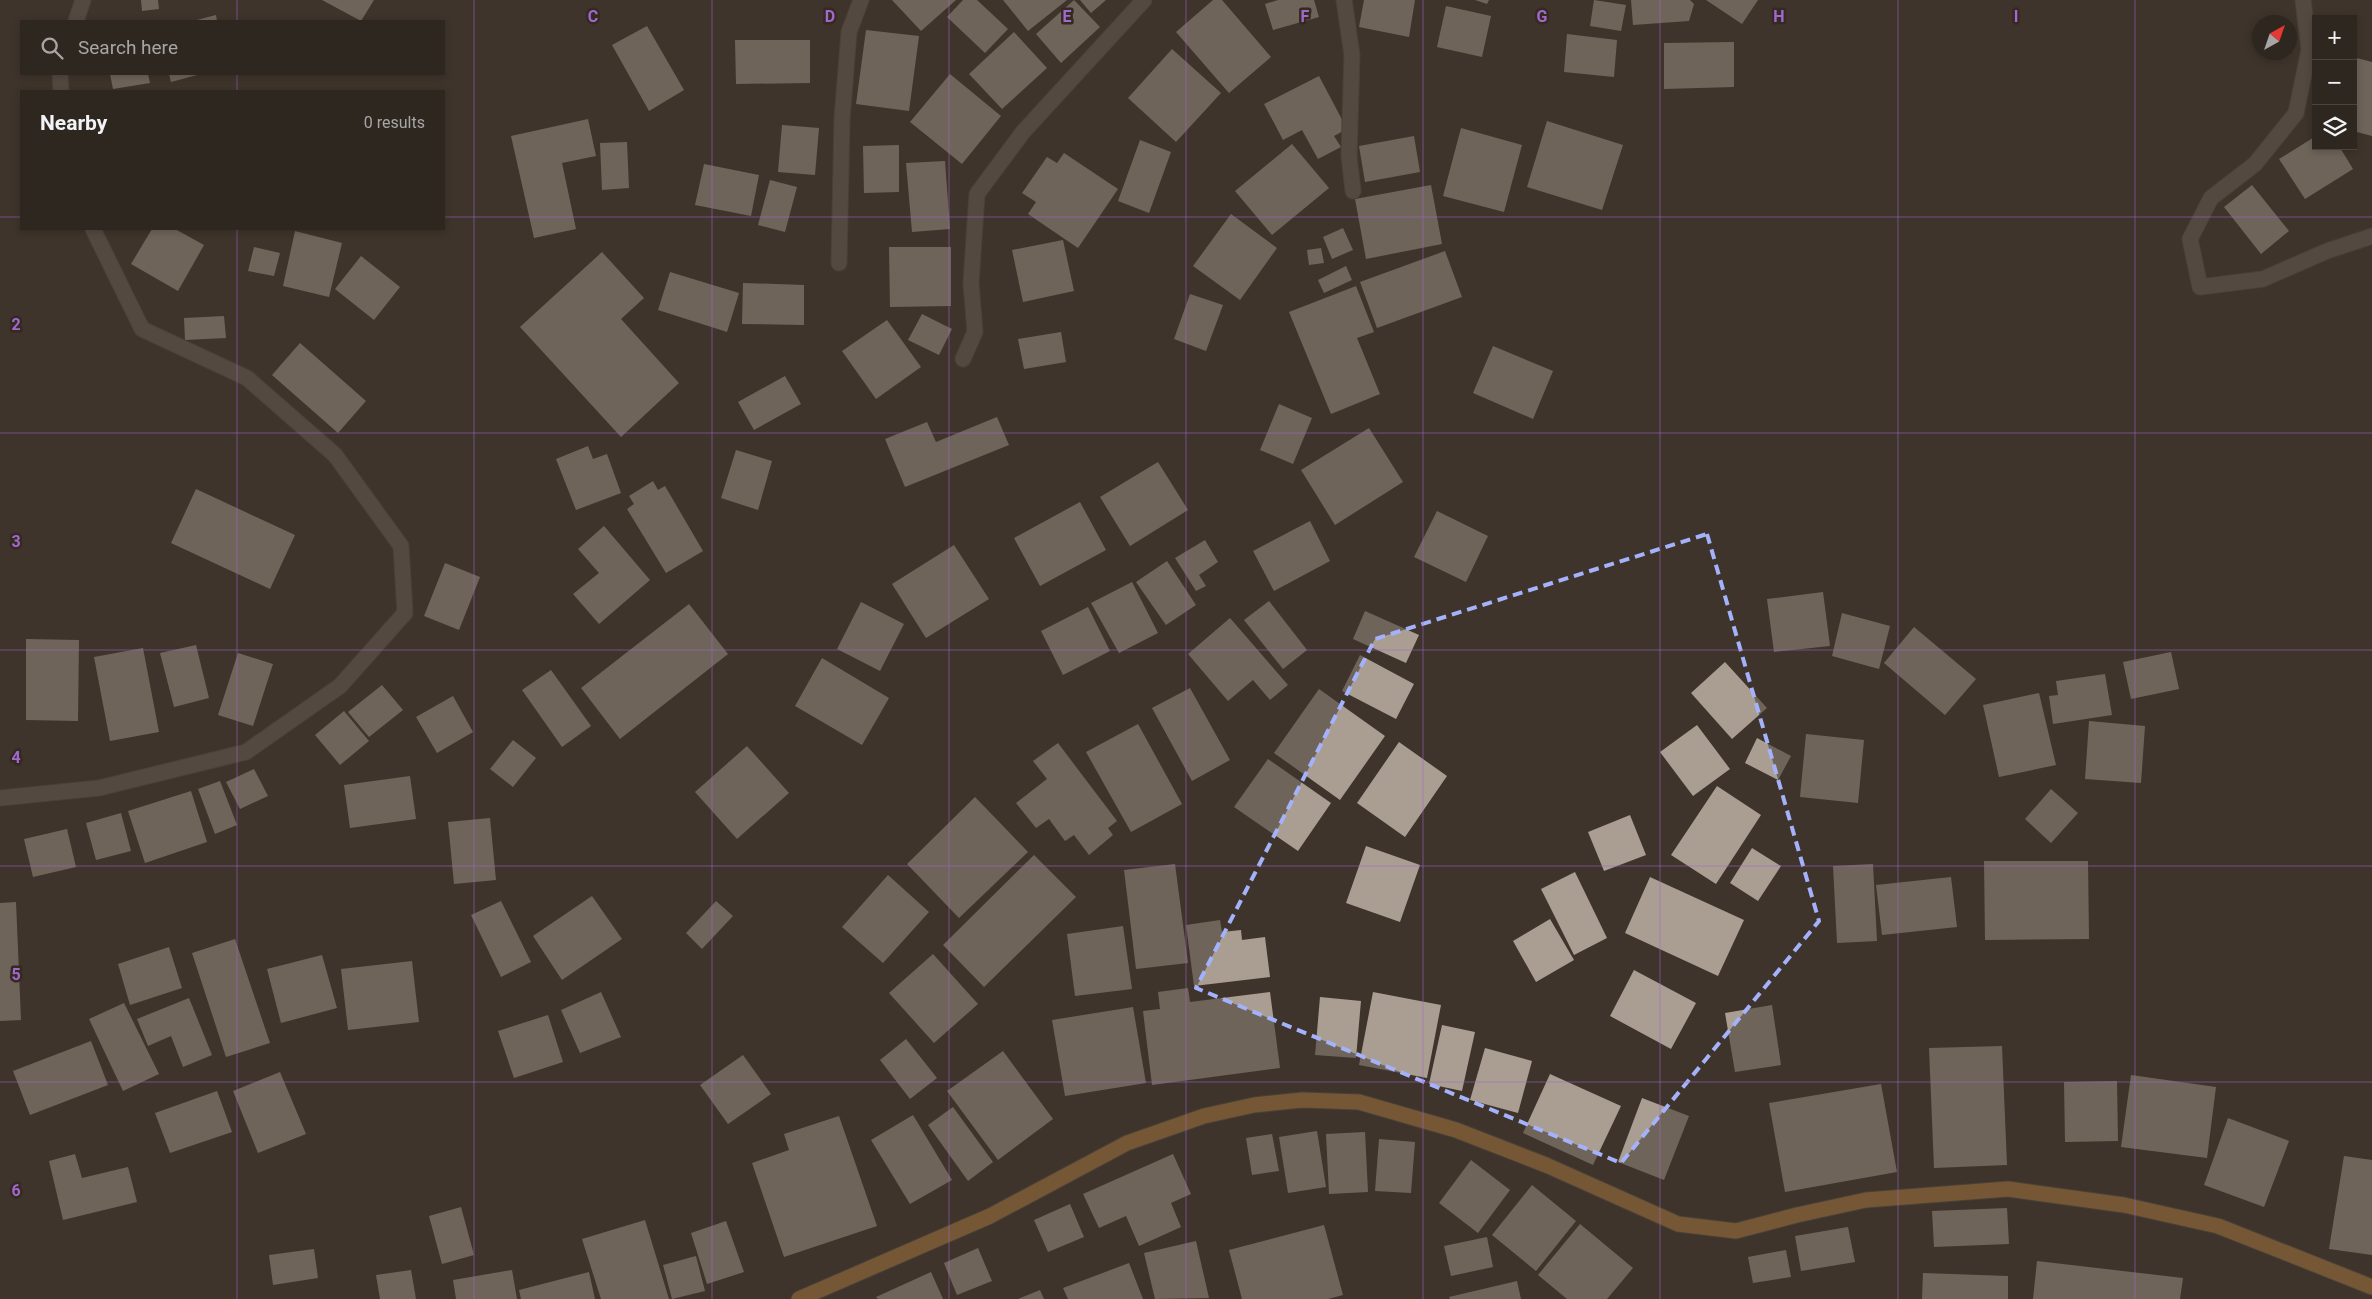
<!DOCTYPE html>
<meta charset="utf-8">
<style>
:root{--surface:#2e2720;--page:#3a332d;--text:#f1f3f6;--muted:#a7a5a5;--line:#49443e}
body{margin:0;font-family:Roboto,sans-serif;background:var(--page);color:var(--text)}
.controls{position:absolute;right:15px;top:15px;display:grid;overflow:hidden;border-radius:0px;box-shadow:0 2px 8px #0003}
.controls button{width:45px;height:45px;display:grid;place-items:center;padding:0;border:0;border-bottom:1px solid var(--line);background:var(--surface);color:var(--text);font:25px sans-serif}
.compass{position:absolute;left:2252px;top:15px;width:45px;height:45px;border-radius:50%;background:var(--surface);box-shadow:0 2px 8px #0003;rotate:40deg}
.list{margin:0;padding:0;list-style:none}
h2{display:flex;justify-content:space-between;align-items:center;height:65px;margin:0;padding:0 20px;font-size:21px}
h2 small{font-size:16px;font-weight:400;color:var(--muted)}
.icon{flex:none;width:28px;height:28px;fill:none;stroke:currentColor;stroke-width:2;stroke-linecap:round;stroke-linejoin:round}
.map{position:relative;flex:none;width:2372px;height:1299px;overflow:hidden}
.search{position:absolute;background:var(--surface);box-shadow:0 2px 8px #0003;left:20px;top:20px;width:425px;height:55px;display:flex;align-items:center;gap:12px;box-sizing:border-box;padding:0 18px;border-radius:0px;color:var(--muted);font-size:19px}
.panel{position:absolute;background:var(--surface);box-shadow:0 2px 8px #0003;left:20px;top:90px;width:425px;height:140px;border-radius:0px}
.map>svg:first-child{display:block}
.building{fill:#aa9e93}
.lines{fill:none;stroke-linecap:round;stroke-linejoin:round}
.minor-casing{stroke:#585047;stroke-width:17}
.major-casing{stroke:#585047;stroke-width:17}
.minor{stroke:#6f6359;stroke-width:15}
.major{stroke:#b88244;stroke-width:15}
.marked{fill:none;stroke:#a4b2fc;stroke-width:4;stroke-dasharray:10 6;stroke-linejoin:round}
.grid{fill:none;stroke:#a168cd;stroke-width:1;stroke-opacity:0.55}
.grid-label{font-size:16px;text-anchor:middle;font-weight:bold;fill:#a168cd;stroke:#342a21;stroke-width:5;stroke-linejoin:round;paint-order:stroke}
</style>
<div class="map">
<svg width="2372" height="1299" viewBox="0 0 2372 1299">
<rect width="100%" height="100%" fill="#3e342b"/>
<path class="building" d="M141,0H158L159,9L142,11Z
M322,0H374L361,21Z
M892,0H956L921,31Z
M963,0H977L1008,29L985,53L947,17Z
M1003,0H1067L1028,31Z
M1074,0L1100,27L1061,63L1036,34Z
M1080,0H1106L1091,13Z
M1213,0H1222L1271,57L1229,93L1176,32Z
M1278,0H1314L1319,17L1273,30L1265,4Z
M1364,0H1415L1409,37L1359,27Z
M1475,0H1489L1487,4Z
M1594,0L1626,5L1621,31L1590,26Z
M1631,0H1690L1694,4L1689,21L1633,25Z
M1706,0H1758L1742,24Z
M1446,6L1491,16L1482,57L1437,47Z
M216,15L217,21H193Z
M647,26L684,90L649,111L612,45Z
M866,30L919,36L909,111L856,104Z
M1014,32L1047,68L1002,109L969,74Z
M1567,34L1617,40L1614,77L1564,72Z
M735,40H810V83L736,84Z
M1734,42V87L1664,89V43Z
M1172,49L1221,93L1176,142L1128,98Z
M2353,57L2372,62V136L2353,131Z
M110,74H148L150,83L113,89Z
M169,74H201L171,82Z
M950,74L1001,116L962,164L910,122Z
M1319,76L1347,129L1334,136L1341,147L1318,159L1302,130L1283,140L1264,104Z
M588,119L596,156L562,163L576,229L534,238L511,136Z
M1547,121L1623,145L1602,210L1527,187Z
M782,125L819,128L815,175L778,172Z
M1461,128L1522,145L1504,212L1443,196Z
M1414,136L1420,172L1365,182L1359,146Z
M2316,136V146H2339L2353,169L2305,199L2279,159Z
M1140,140L1171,152L1149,213L1118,201Z
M627,142L629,188L602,190L600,143Z
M1292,144L1329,188L1272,235L1235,191Z
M899,145V192L864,193L863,146Z
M1064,153L1118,189L1078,248L1028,214L1036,202L1022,193L1047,157L1057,163Z
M945,161L950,229L912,232L906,163Z
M704,164L759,175L751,216L695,205Z
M770,180L797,187L785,232L758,225Z
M1431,185L1442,244L1366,259L1355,199Z
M2252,185L2289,231L2261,254L2224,207Z
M1231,214L1277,248L1240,300L1193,266Z
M1343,228L1353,250L1332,259L1323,237Z
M152,229H175L204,245L178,291L131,264Z
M295,231L342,243L329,297L283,286Z
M1063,240L1074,291L1023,302L1012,250Z
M254,247L280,253L274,276L248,271Z
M889,247H951V306L890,307Z
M1321,248L1324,263L1309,265L1307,250Z
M1445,251L1462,297L1377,328L1360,282Z
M602,252L644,298L621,319L679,383L621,437L520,327Z
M361,256L400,287L374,320L335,289Z
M1346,266L1352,280L1324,293L1318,280Z
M670,272L739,293L727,332L658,310Z
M743,283L804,285V325L742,324Z
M1356,286L1374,332L1357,338L1380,394L1331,414L1289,312Z
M1190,294L1223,305L1206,351L1174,339Z
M922,314L952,329L939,355L908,340Z
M224,316L226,338L185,340L184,318Z
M887,320L921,367L876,399L842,351Z
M1061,332L1066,362L1024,369L1018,339Z
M300,343L366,401L338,433L272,375Z
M1493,346L1553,371L1533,419L1473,393Z
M785,376L801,404L754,430L738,402Z
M1279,404L1312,418L1293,464L1260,450Z
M997,417L1009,445L905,487L885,439L927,422L936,442Z
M1369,428L1403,482L1335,525L1301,470Z
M588,446L593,459L607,454L621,493L576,510L556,459Z
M736,450L772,461L758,510L721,498Z
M1158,462L1188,510L1130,546L1100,497Z
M653,481L658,490L665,486L703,551L666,573L627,509L634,504L629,496Z
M196,489L295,535L270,589L171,543Z
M1080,502L1106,550L1040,586L1014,538Z
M1437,511L1488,536L1466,582L1414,557Z
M1310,521L1330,561L1274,591L1253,551Z
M604,526L650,580L599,624L573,594L599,573L578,549Z
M1205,540L1218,562L1199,575L1206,586L1196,591L1175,558Z
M954,545L989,599L926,638L892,584Z
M1167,561L1196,605L1166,625L1136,582Z
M445,563L480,577L459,630L424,616Z
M1132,582L1158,633L1119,653L1091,603Z
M1823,592L1830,646L1774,652L1767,599Z
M1269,601L1307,650L1283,669L1244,620Z
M861,602L904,624L880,671L837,649Z
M689,604L728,654L620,739L581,688Z
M1088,607L1110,651L1063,675L1041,631Z
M1365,611L1419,635L1406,663L1353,639Z
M1842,613L1890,626L1879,669L1832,656Z
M1230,618L1288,685L1270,700L1253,680L1228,701L1188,654Z
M1914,627L1976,679L1945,715L1884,663Z
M26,639L79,640L78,721L26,720Z
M196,645L209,698L174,707L160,653Z
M143,648L159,732L110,741L94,657Z
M2171,652L2179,689L2131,699L2123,662Z
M238,653L273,664L253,726L218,715Z
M1360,655L1414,684L1396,719L1342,691Z
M822,658L889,698L862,745L795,706Z
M1725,662L1767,708L1732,739L1691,693Z
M551,670L591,726L562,747L522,690Z
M2105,674L2112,715L2053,724L2049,696L2058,695L2056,681Z
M382,685L403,710L369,737L348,712Z
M1190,688L1230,760L1192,781L1152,708Z
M1319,689L1385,736L1340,800L1274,753Z
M2039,693L2056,765L1999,777L1983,705Z
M453,696L473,732L437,753L416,717Z
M344,711L369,741L340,765L315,735Z
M2089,721L2145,726L2141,783L2085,779Z
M1138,724L1182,804L1131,832L1086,752Z
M1697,725L1730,769L1693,796L1660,752Z
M1806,734L1864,740L1858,803L1800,797Z
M1757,738L1791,756L1778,780L1745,763Z
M513,740L536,758L513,787L490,769Z
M1399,742L1447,776L1405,837L1357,803Z
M1058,743L1117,821L1108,828L1113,835L1089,855L1074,835L1065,841L1049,819L1036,828L1016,803L1047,779L1033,761Z
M747,746L789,793L737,839L695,792Z
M1268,759L1331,803L1298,851L1234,807Z
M254,769L268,796L240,809L226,782Z
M410,776L416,819L350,828L344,785Z
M220,781L237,825L215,834L198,789Z
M1717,786L1761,815L1716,884L1671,855Z
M2051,789L2078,813L2051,843L2025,819Z
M191,791L207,842L145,863L128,811Z
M975,797L1028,852L959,918L907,864Z
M121,813L131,851L96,860L86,823Z
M1630,815L1646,855L1604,871L1588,832Z
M490,818L496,880L454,884L448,822Z
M67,829L76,867L33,877L24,839Z
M1366,846L1420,865L1400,922L1346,903Z
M1752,848L1781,866L1758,901L1730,883Z
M1034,855L1076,897L984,987L943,945Z
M1984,861H2088L2089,939L1985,940Z
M1175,864L1188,963L1136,969L1124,870Z
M1873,864L1877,941L1837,943L1833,866Z
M1575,872L1607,938L1574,955L1541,889Z
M888,875L929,912L883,963L842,927Z
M1650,877L1744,920L1718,976L1625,933Z
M1951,877L1957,927L1882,935L1876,885Z
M592,896L622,939L562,980L533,936Z
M501,901L531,962L501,977L471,915Z
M716,901L733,916L702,949L686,933Z
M16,902L21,1020L0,1021V903Z
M1550,919L1574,960L1536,982L1513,941Z
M1220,920L1222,932L1241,930L1242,940L1265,937L1270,977L1194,986L1186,925Z
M1123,926L1132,989L1075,996L1067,934Z
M235,939L270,1043L226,1057L192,953Z
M169,947L182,988L130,1005L118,964Z
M933,954L978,1004L934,1043L889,993Z
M322,955L337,1008L281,1023L267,969Z
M412,961L419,1022L348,1030L341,969Z
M1634,970L1696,1003L1671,1049L1610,1016Z
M1188,988L1190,1002L1270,992L1280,1068L1152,1085L1143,1011L1160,1009L1158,992Z
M601,992L621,1037L580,1053L561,1010Z
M1373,992L1441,1005L1427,1078L1359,1065Z
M1320,997L1361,1001L1356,1058L1315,1055Z
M189,998L212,1055L183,1067L171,1036L148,1046L137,1019Z
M124,1003L159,1074L123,1091L89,1019Z
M1772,1005L1781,1065L1735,1072L1725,1013Z
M1133,1007L1146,1083L1065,1096L1052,1020Z
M548,1015L563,1062L514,1078L498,1031Z
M1442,1025L1475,1032L1462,1091L1429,1084Z
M906,1039L937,1078L910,1099L880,1060Z
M91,1041L108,1085L30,1115L13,1071Z
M2002,1046L2007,1165L1934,1168L1929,1048Z
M1485,1048L1532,1061L1518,1113L1470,1100Z
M1003,1051L1053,1119L998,1160L947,1091Z
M743,1055L771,1094L728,1124L700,1085Z
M280,1072L306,1134L258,1153L233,1091Z
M1550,1074L1621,1106L1593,1165L1523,1133Z
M2131,1075L2216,1087L2207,1158L2121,1147Z
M2117,1081L2118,1141L2065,1142L2064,1082Z
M1881,1084L1897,1172L1785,1192L1769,1103Z
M217,1091L232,1132L170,1153L155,1113Z
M1642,1098L1689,1116L1664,1180L1618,1162Z
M953,1107L993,1162L968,1181L928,1125Z
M913,1115L952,1180L910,1204L871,1140Z
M839,1116L877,1226L784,1257L752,1163L789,1150L784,1134Z
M2228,1118L2289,1141L2264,1207L2204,1185Z
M1317,1131L1326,1187L1288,1193L1279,1137Z
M1365,1132L1368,1192L1329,1194L1326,1134Z
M1272,1134L1279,1171L1252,1175L1246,1138Z
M1379,1139L1415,1142L1411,1193L1375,1191Z
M75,1154L82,1178L128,1167L137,1202L63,1220L49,1161Z
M1173,1154L1191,1194L1171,1203L1181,1227L1139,1246L1126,1216L1099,1228L1083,1194Z
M2344,1156L2372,1160V1255L2329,1249Z
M1471,1160L1510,1190L1478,1233L1439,1203Z
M1532,1185L1576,1221L1536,1271L1492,1235Z
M1070,1204L1084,1237L1048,1252L1034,1220Z
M461,1207L474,1255L442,1264L429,1216Z
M2007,1208L2009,1244L1934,1247L1932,1211Z
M645,1220L669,1299H601L582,1239Z
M726,1221L744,1272L707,1284L691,1233Z
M1580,1224L1633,1268L1607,1299H1567L1538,1275Z
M1324,1225L1343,1295L1328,1299H1242L1229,1250Z
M1848,1227L1855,1262L1801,1271L1795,1236Z
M1487,1237L1493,1267L1451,1276L1444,1246Z
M1196,1241L1209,1298L1155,1299L1144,1253Z
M978,1248L992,1281L957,1295L944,1263Z
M314,1249L318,1278L273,1285L269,1255Z
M1786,1250L1791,1277L1753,1283L1748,1257Z
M696,1256L705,1291L672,1299L663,1265Z
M2037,1261L2183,1278L2180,1299H2033Z
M1129,1263L1143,1299H1068L1063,1288Z
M411,1270L416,1299H380L376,1275Z
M512,1270L517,1299H456L453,1280Z
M589,1272L595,1299H521L519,1290Z
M931,1272L943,1299H878L876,1297Z
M1923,1273L2008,1276V1299H1922Z
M1517,1281L1521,1299H1450L1449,1297Z
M1040,1290L1044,1299H1018Z"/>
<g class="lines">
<defs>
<path id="minor" d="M1344,0L1352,55L1349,156L1353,191
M2303,0L2309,50L2296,113L2255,164L2211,198L2190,239L2200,287L2263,279L2327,251L2372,236
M76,21L83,0
M60,74L61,91
M839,263L842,119L849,32L861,0
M963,359L975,332L971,283L977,194L1023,132L1144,0
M0,798L99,788L246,752L340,686L405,613L401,546L335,455L247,378L142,329L93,229"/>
<path id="major" d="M799,1299L990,1216L1127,1143L1204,1116L1254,1105L1302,1100L1359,1102L1456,1130L1546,1165L1678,1224L1736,1231L1797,1215L1866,1200L2008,1189L2124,1205L2218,1226L2372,1287"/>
</defs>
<use href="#minor" class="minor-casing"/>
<use href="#major" class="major-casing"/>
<use href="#minor" class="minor"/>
<use href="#major" class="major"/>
</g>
<path d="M0 0H2372V1299H0ZM1707,534L1819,921L1621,1163L1196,988L1375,639Z" fill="#3e342b" fill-opacity=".55" fill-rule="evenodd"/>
<path class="marked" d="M1707,534L1819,921L1621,1163L1196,988L1375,639Z"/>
<path class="grid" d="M237,0V21M474,0V1299M712,0V1299M949,0V1299M1186,0V1299M1423,0V1299M1660,0V1299M1898,0V1299M2135,0V1299M237,74V91M0,217H21M444,217H2372M237,229V1299M0,433H2372M0,650H2372M0,866H2372M0,1082H2372"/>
<g class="grid-label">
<text x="593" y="22">C</text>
<text x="830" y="22">D</text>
<text x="1067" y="22">E</text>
<text x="1305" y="22">F</text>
<text x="1542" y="22">G</text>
<text x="1779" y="22">H</text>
<text x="2016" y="22">I</text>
<text x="16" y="330">2</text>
<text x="16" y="547">3</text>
<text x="16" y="763">4</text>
<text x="16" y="980">5</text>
<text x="16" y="1196">6</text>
</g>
</svg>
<div class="controls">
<button>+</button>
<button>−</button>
<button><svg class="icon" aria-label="layers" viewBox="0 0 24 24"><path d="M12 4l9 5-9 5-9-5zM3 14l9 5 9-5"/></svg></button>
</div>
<svg class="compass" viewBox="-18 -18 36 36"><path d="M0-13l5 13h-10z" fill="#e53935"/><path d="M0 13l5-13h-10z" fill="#a7a5a5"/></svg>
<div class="search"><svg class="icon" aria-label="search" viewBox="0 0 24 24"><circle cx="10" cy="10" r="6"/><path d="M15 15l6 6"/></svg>Search here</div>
<section class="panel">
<h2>Nearby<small>0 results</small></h2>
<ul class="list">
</ul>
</section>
</div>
